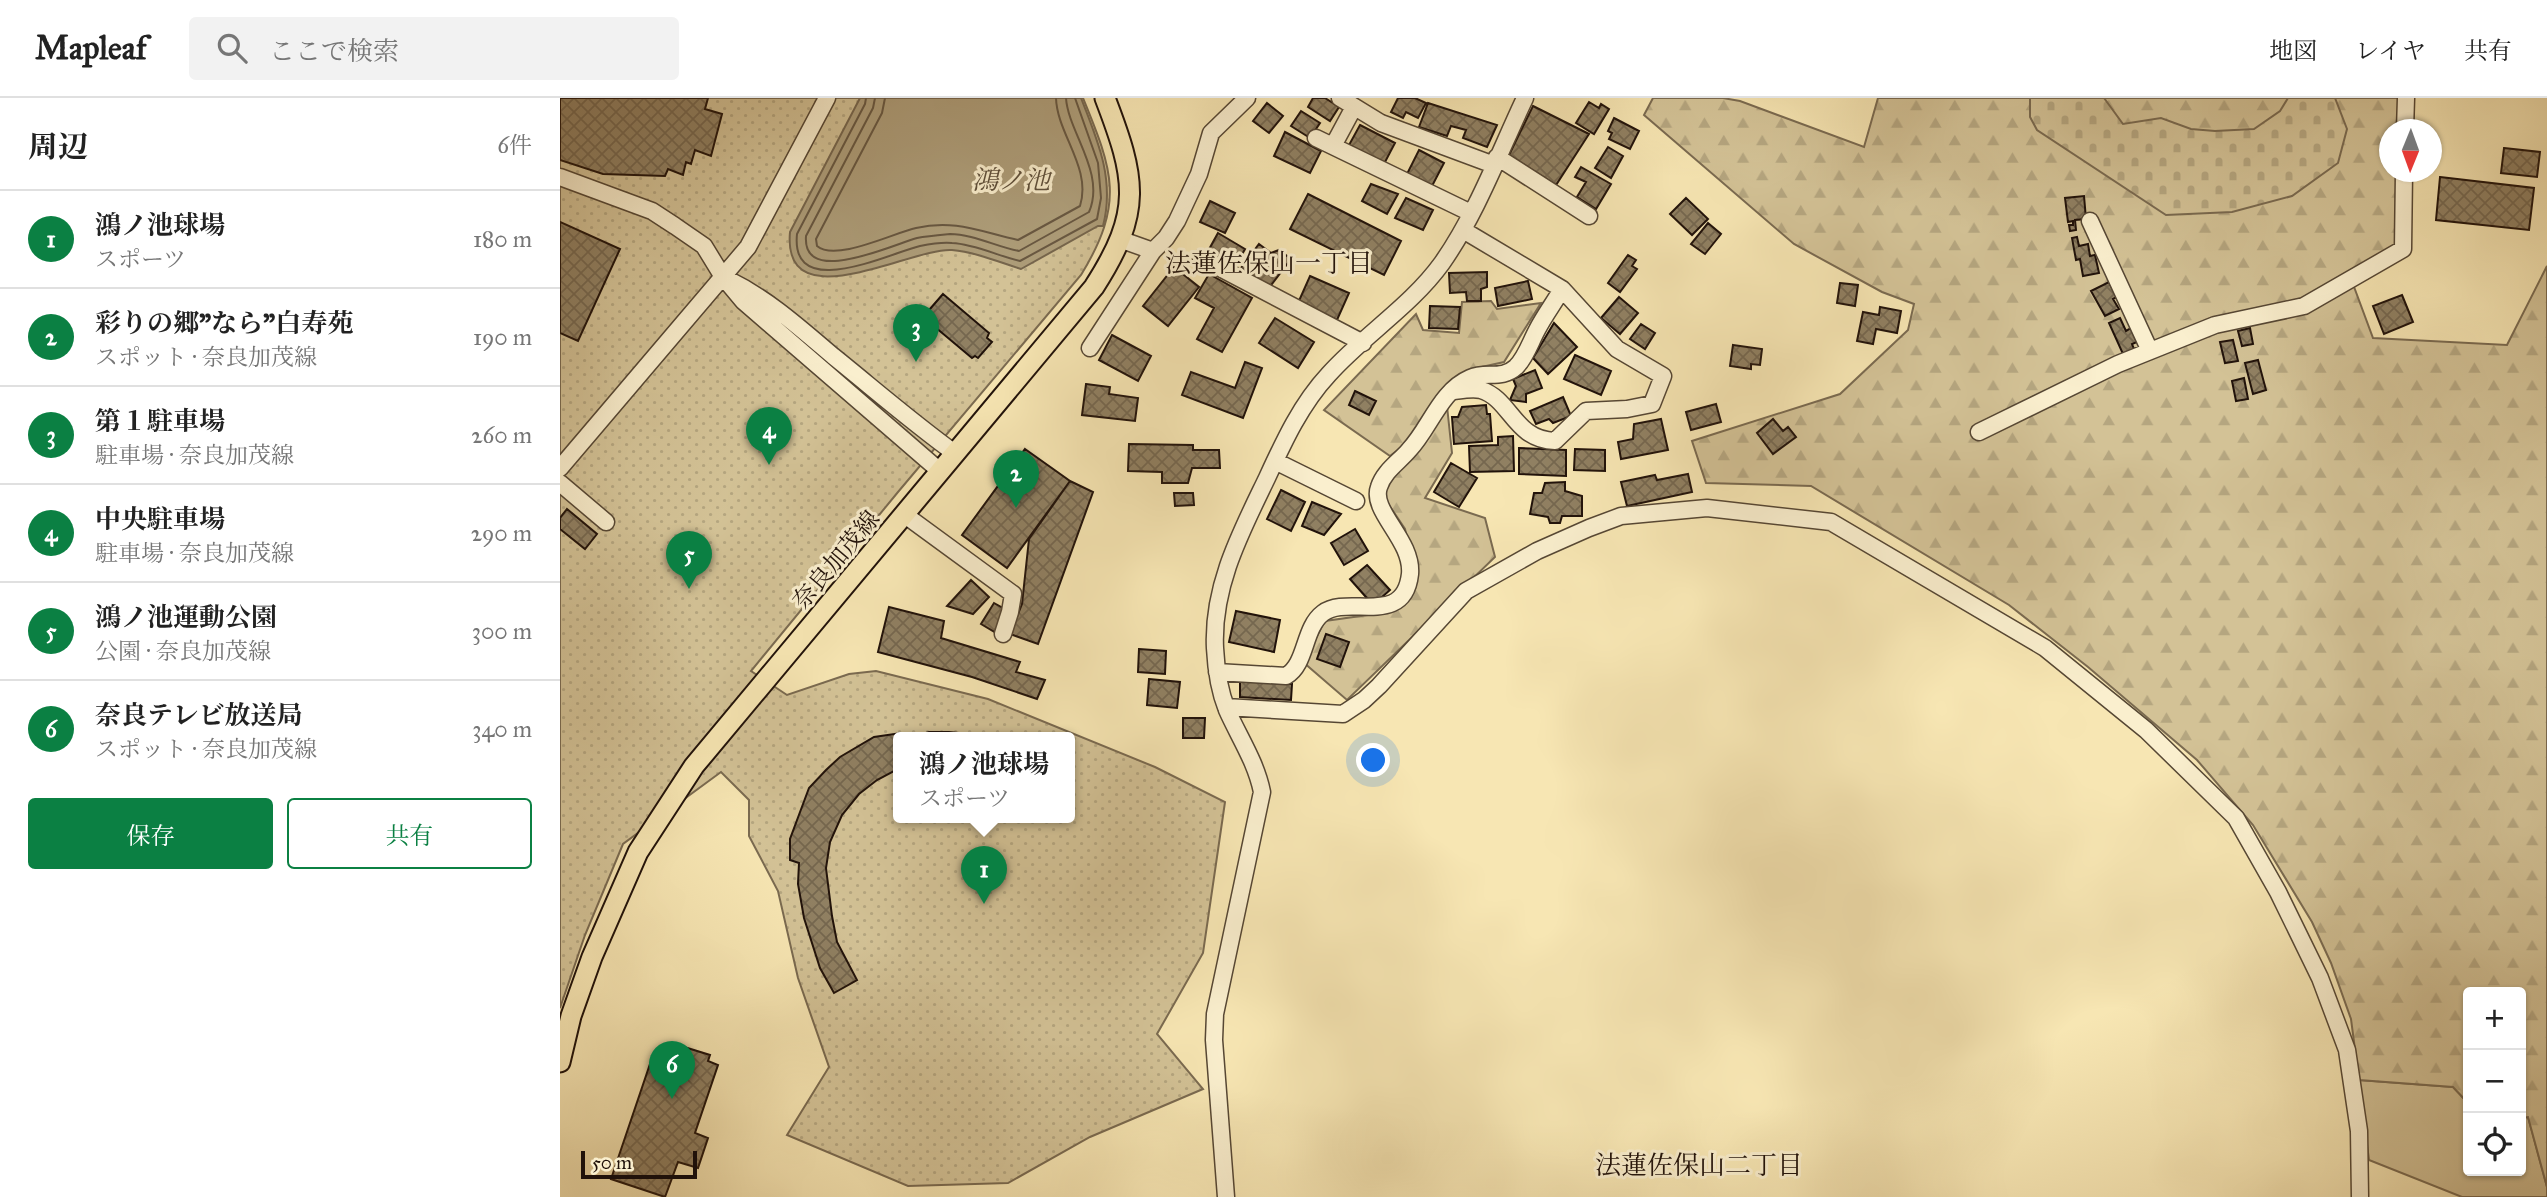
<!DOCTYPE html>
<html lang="ja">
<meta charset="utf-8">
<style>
:root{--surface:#fff;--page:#f2f2f2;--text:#222;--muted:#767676;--line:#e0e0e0;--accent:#0b8043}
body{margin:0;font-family:"IM FELL Great Primer","Noto Serif JP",serif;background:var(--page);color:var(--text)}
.controls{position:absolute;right:21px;bottom:21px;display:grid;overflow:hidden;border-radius:7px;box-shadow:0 2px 5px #0004}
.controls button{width:63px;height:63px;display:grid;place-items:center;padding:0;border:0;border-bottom:2px solid var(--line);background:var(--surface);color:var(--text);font:35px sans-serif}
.compass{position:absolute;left:1819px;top:21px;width:63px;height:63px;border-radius:50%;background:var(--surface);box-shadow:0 2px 5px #0004;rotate:181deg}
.scale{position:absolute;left:21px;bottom:18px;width:116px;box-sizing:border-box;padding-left:7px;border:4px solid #21120a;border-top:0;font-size:19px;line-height:24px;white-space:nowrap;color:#21120a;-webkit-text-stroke:5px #faefce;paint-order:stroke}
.you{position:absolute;left:814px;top:663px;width:24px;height:24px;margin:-18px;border:5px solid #fff;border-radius:50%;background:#1a73e8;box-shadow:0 0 0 10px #1a73e833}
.badge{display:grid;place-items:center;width:46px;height:46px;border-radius:50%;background:var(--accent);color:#fff;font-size:23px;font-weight:700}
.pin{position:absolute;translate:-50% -58px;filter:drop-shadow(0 2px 4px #0008)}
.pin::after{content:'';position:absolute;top:37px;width:24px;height:21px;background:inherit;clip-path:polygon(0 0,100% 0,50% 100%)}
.popup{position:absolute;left:333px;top:634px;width:182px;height:91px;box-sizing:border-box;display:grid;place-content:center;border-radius:7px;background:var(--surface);filter:drop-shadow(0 2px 5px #0005);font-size:23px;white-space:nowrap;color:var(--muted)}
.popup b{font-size:26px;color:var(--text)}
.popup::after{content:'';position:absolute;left:50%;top:100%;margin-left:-14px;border:14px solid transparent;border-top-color:var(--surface)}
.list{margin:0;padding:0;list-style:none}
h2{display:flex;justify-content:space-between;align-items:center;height:91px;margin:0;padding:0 28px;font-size:30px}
h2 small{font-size:23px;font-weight:400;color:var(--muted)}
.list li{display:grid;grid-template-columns:46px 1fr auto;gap:21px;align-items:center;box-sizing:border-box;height:98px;padding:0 28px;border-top:2px solid var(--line)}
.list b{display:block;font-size:26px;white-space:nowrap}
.list p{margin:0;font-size:23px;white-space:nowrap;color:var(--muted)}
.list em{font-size:23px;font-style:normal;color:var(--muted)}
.actions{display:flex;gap:14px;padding:21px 28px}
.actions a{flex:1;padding:16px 0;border:2px solid var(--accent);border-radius:7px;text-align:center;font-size:24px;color:var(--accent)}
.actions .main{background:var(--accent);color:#fff}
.icon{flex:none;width:38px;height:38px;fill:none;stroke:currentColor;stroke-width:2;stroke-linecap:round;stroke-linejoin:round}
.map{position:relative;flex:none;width:1987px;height:1099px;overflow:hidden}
header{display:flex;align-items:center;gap:42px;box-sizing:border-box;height:98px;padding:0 35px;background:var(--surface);border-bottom:2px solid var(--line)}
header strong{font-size:33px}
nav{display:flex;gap:38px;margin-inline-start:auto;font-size:24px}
.search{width:490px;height:63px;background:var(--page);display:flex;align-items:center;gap:18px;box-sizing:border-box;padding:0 24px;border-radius:7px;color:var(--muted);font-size:26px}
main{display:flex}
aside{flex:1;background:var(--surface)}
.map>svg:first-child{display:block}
.grass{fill:#d3c296;stroke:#7a6a50;stroke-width:2}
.forest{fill:url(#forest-firs);stroke:#7a6a50;stroke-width:2}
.cemetery{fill:url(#cemetery-stones);stroke:#7a6a50;stroke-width:2}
.park{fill:url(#park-dots);stroke:#7a6a50;stroke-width:2;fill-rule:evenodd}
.water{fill:#ae9e7a;stroke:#76664d;stroke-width:2}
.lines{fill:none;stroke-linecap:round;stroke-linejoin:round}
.shore{stroke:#685842;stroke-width:2}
.building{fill:url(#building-cross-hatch);stroke:#21120a;stroke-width:2}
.minor-casing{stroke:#564734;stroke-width:19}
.major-casing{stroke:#21120a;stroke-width:23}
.minor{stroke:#faefce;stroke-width:16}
.major{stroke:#f7e6b3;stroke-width:19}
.labels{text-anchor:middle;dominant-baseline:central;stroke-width:6;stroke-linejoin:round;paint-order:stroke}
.street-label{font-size:24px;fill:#21120a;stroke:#faefce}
.water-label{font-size:26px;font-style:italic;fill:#60513c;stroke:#faefce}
.neighbourhood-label{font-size:26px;fill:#21120a;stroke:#faefce}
</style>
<header>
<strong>Mapleaf</strong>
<div class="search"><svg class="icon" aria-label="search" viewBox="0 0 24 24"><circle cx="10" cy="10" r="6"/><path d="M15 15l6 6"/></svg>ここで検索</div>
<nav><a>地図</a><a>レイヤ</a><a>共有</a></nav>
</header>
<main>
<aside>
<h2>周辺<small>6件</small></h2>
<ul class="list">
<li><span class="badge">1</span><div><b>鴻ノ池球場</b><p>スポーツ</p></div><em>180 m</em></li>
<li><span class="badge">2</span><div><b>彩りの郷”なら”白寿苑</b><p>スポット · 奈良加茂線</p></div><em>190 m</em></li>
<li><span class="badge">3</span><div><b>第１駐車場</b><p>駐車場 · 奈良加茂線</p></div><em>260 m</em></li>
<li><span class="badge">4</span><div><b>中央駐車場</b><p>駐車場 · 奈良加茂線</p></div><em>290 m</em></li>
<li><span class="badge">5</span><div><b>鴻ノ池運動公園</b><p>公園 · 奈良加茂線</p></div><em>300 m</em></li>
<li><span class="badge">6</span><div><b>奈良テレビ放送局</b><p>スポット · 奈良加茂線</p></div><em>340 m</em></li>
</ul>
<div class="actions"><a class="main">保存</a><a>共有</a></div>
</aside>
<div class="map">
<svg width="1987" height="1099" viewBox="0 0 1987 1099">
<defs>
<pattern id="forest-firs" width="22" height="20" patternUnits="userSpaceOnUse" patternTransform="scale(1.75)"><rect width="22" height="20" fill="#d3c296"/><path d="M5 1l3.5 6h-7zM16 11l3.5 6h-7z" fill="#b5a680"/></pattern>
<pattern id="cemetery-stones" width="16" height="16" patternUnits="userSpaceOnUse" patternTransform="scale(1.75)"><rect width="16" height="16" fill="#d3c296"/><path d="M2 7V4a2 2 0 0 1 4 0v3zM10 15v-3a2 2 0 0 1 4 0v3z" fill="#b5a680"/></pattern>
<pattern id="park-dots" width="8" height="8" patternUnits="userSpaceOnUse" patternTransform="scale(1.75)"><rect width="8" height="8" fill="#d3c296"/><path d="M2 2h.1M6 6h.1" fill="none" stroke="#b5a680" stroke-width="1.8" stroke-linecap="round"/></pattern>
<pattern id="building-cross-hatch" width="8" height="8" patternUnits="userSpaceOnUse" patternTransform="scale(1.75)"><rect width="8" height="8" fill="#908062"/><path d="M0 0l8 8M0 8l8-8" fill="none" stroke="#75674f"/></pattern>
</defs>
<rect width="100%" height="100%" fill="#f7e6b3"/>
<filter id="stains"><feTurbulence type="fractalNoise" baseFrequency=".00286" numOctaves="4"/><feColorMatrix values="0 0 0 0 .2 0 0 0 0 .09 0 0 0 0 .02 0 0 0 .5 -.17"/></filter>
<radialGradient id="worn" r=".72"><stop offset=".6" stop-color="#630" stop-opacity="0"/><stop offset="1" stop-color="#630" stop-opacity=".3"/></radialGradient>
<path class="grass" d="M1799,982L1893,989L1908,1005V1073H1961V1020L1968,1019L1987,1089V1099H1902L1809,1062Z"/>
<path class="forest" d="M1093,0H1163L1180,3L1304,49L1318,0H1842V31L1829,32V74H1841L1840,145L1790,178L1813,240L1947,247L1987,168V1089L1968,1019L1961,1020V894H1908V1005L1893,989L1799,982L1791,921L1771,865L1752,824L1693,727L1637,662L1528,569L1449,507L1251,388L1146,385L1132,343L1280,296L1348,232L1354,206L1322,194L1234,146L1084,17Z
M931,203L937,211L981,205L944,264L913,271L848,344L830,358L764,312L856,216L863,232L899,235L902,204Z
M887,308L892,355L865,400L925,420L935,459L787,602L743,564L765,523L822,515L856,480L845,431L825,401L824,391Z"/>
<path class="cemetery" d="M1470,0H1544L1563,26L1601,20L1631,31L1655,33L1694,31L1720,13L1728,0H1775L1787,31L1778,65L1732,98L1672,114L1606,117L1477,32L1470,19Z"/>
<path class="park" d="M0,0H523C553,73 565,105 521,177L338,394L191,573L227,597L289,576L316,573L428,601L595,669L665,704L643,855L597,936L643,991L530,1039L448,1085L348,1088L227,1037L269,969L238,880L218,793L189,738V702L161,674L63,746L25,837L0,910ZM338,640H510V720H338Z"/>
<path class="water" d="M300,0H521C538,43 555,82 543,128H538L461,171C439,164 415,154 392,152C352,149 222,224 230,134Z"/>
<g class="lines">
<path class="shore" d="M306,0L305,6L237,136C230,205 330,155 360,148C370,146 383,144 392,145C415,146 438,158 460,163L537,121L541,100L538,65L515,0
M315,0L313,10L246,138C242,190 334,146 357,140C367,138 379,137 390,136C413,136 437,149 459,153L529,114C546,75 508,34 506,0
M325,0L322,15L256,141L257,148C276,164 333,135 356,130C395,121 421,134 458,142L520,108C532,70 497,36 496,0"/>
</g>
<path class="building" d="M0,0H148L145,11L162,16L151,58L135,52L131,66L126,64L123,77L108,71L105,78L43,76L0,62Z
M753,0H765L779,9L770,23L748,9Z
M838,0H855L866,5L858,20L846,14L843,20L831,14Z
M1029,4L1039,10L1041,6L1049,11L1034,36L1016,25Z
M707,5L723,18L709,35L693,23Z
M868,5L937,27L927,49L903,40L906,32L891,28L887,38L859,29Z
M973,8L1029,36L996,87L949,57Z
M741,13L760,25L750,40L731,28Z
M1054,20L1079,33L1070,51L1049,41L1052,35L1048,33Z
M800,27L835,45L824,66L789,47Z
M725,34L761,53L750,75L714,58Z
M1048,49L1063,58L1051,80L1035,70Z
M1944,50L1980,54L1977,79L1941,75Z
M859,52L884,65L871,90L846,78Z
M1021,69L1051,86L1036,111L1017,99L1026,84L1015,79Z
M1880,79L1974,90L1969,132L1876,122Z
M811,86L838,96L827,116L802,103Z
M748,96L841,143L824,177L730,131Z
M1524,98L1526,121L1515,122L1516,132L1510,133L1509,127H1513V123L1508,124L1505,100Z
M846,100L873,112L863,132L835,120Z
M1126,100L1148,121L1132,137L1110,116Z
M650,103L675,115L665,135L640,124Z
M0,124L60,151L18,243L0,235Z
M1148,125L1161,136L1145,156L1131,146Z
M658,135L685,151L674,171L647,155Z
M1517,139L1519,148L1528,146L1530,158L1535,157L1539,175L1523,178L1520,161L1516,162L1512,140Z
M699,146L711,155L719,152L731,161L709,190L681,170Z
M1068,157L1076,162L1072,168L1077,171L1060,194L1048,185Z
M614,169L639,189L608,228L583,208Z
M927,174V189L921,191V203H907L906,194L890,195L889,175Z
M649,176L692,200L662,254L637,241L654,210L635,200Z
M750,178L789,195L777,222L738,205Z
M968,183L972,201L938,208L935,190Z
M1549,184L1557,199L1553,201L1559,211L1545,218L1531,193Z
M1280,185L1298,187L1295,208L1277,205Z
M383,196L429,235L427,240L432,244L418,260L415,258L412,260L363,219Z
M1842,197L1853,224L1824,236L1813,208Z
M1059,199L1078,215L1060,236L1041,220Z
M870,208L900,209L898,231L869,230Z
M1320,209L1341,213L1337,235L1316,231L1313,246L1297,243L1303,214L1319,217Z
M715,220L754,244L738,270L699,245Z
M1560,220L1566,233L1571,230L1577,244L1572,246L1574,251L1563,256L1549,225Z
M994,225L1017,249L988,276L973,260Z
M1081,226L1095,235L1085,251L1070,241Z
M1690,230L1693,246L1682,248L1678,233Z
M552,237L591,258L578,283L539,262Z
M1673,242L1678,263L1665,265L1660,244Z
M1173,247L1202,251L1200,267L1191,266V271L1170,268Z
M1015,257L1051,273L1041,297L1004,281Z
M1698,262L1706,292L1693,296L1685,265Z
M685,264L702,270L683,320L622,297L631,274L675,290Z
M975,272L982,290L966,296V304L950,302L956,288L953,281Z
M1684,280L1688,301L1676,303L1672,283Z
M526,286L550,289L549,296L578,300L575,323L522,317Z
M795,293L816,303L809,317L789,307Z
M1003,299L1011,318L993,325L989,321L976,326L970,313Z
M1156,306L1161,324L1131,332L1126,314Z
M926,307L927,316H930L932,343L894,346L892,319H898L902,309Z
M1101,321L1108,352L1061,361L1058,344L1073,341L1074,326Z
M1213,321L1223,333L1228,329L1236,339L1213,356L1197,335Z
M953,338L954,373L910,374L909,348L938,347V339Z
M569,346L633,347V352H659L660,370H632L628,385H602V374L568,373Z
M959,350L1006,352V378L959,376Z
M465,351L510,383L447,470L402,437Z
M1015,351L1045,352V373L1014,372Z
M891,365L917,380L899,409L874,394Z
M1128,376L1132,394L1067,408L1061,384L1095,377L1097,382Z
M510,383L533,394L478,546L450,536L462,506L469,441Z
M1005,384V393L1022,398V418H1002L1000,425H990L988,419L970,416L974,395H982L985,385Z
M721,392L745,404L731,433L707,421Z
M614,395H633L634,407L615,408Z
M752,404L781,416L764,437L742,428Z
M7,411L37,436L25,451L0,431V420Z
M795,431L808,453L784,467L771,445Z
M807,467L830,492L813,507L790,481Z
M411,482L429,499L413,516L387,508Z
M434,505L450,514L438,536L421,526Z
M329,509L384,523L381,540L460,564L456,574L485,582L477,601L412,579L318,554Z
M676,513L720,522L714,554L669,544Z
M766,536L789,544L780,569L757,561Z
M579,551L606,553L605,576L578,574Z
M589,581L620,584L617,610L587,607Z
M680,583L732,586L731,602L680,599Z
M623,620H645L644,640H623Z
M369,634H389L448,640H350Z
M341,635L343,640H338V671L317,682L299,696L282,717L270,744L266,770L272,818L277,844L297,882L274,895L260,870L244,820L238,786L239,765L230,762V741L249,690L266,672L280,659L314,639Z
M121,948L150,957L148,963L158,967L135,1035L148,1040L138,1070L118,1064L105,1099L51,1081L91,963L101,966L105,953L118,957Z"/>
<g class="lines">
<defs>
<path id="minor" d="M780,0L821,25L934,67
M1845,32L1846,0
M756,40L911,115
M773,48L794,9
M937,59L1029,118
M0,79L92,113L115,128L144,148L163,179L183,203L381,374
M1530,123L1590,253
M562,142L593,153L606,140L617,123L639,76L651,35L687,0
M641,160L803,245
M169,182C208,201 240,230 273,258C314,291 353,325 396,356
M530,250L593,153
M894,293C902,292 913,290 921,292C951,301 954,342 995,343L1026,313L1067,311L1092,306L1103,278L1057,251L1002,191L903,132
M1419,334L1558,266L1655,227L1744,208L1843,151L1844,74
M715,363L796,403
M0,370L188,149L267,0
M0,385L46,424
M345,417L453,496L450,514L443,536
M657,574L726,578C747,566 743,530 763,515C788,496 844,530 850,476C853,442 810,413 819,389C824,373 839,364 849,352C870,330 880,293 910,280C926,273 942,282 956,269C966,259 970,245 977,232C984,218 994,205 1002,191
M666,609L783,616L804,602L819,588L906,493L977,453L1029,430L1061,418L1147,410L1271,424L1485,550L1586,632L1676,720L1718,794L1760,880L1787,952L1799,1033L1800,1099
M666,1099L654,942L655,916L702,694C696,664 679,639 667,612C659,592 656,570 655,550C652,488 681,434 707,380C724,343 741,306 769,276C804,237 851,208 882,165C917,115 939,55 965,0"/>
<path id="major" d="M0,964L11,918L32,859L78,754L134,668L534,189C583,113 576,81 545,0"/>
</defs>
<use href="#minor" class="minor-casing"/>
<use href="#major" class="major-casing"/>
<use href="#minor" class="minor"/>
<use href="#major" class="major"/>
</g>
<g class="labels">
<g class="street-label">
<text transform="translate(276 462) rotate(-50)">奈良加茂線</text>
</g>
<g class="water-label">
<text x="451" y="82">鴻ノ池</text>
</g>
<g class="neighbourhood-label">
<text x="709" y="165">法蓮佐保山一丁目</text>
<text x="1139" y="1067">法蓮佐保山二丁目</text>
</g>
</g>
<rect width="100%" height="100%" filter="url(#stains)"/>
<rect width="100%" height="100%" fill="url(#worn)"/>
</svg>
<div class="controls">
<button>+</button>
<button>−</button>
<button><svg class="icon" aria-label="locate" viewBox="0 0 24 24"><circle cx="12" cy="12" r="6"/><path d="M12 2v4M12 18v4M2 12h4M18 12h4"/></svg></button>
</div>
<svg class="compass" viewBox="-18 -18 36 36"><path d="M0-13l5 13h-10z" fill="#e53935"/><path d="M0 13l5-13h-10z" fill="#767676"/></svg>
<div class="scale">50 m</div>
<div class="you"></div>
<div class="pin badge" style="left:424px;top:806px">1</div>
<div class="popup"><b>鴻ノ池球場</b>スポーツ</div>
<div class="pin badge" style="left:456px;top:410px">2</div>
<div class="pin badge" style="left:356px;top:264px">3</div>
<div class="pin badge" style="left:209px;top:367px">4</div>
<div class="pin badge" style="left:129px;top:491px">5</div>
<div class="pin badge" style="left:112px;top:1001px">6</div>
</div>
</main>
